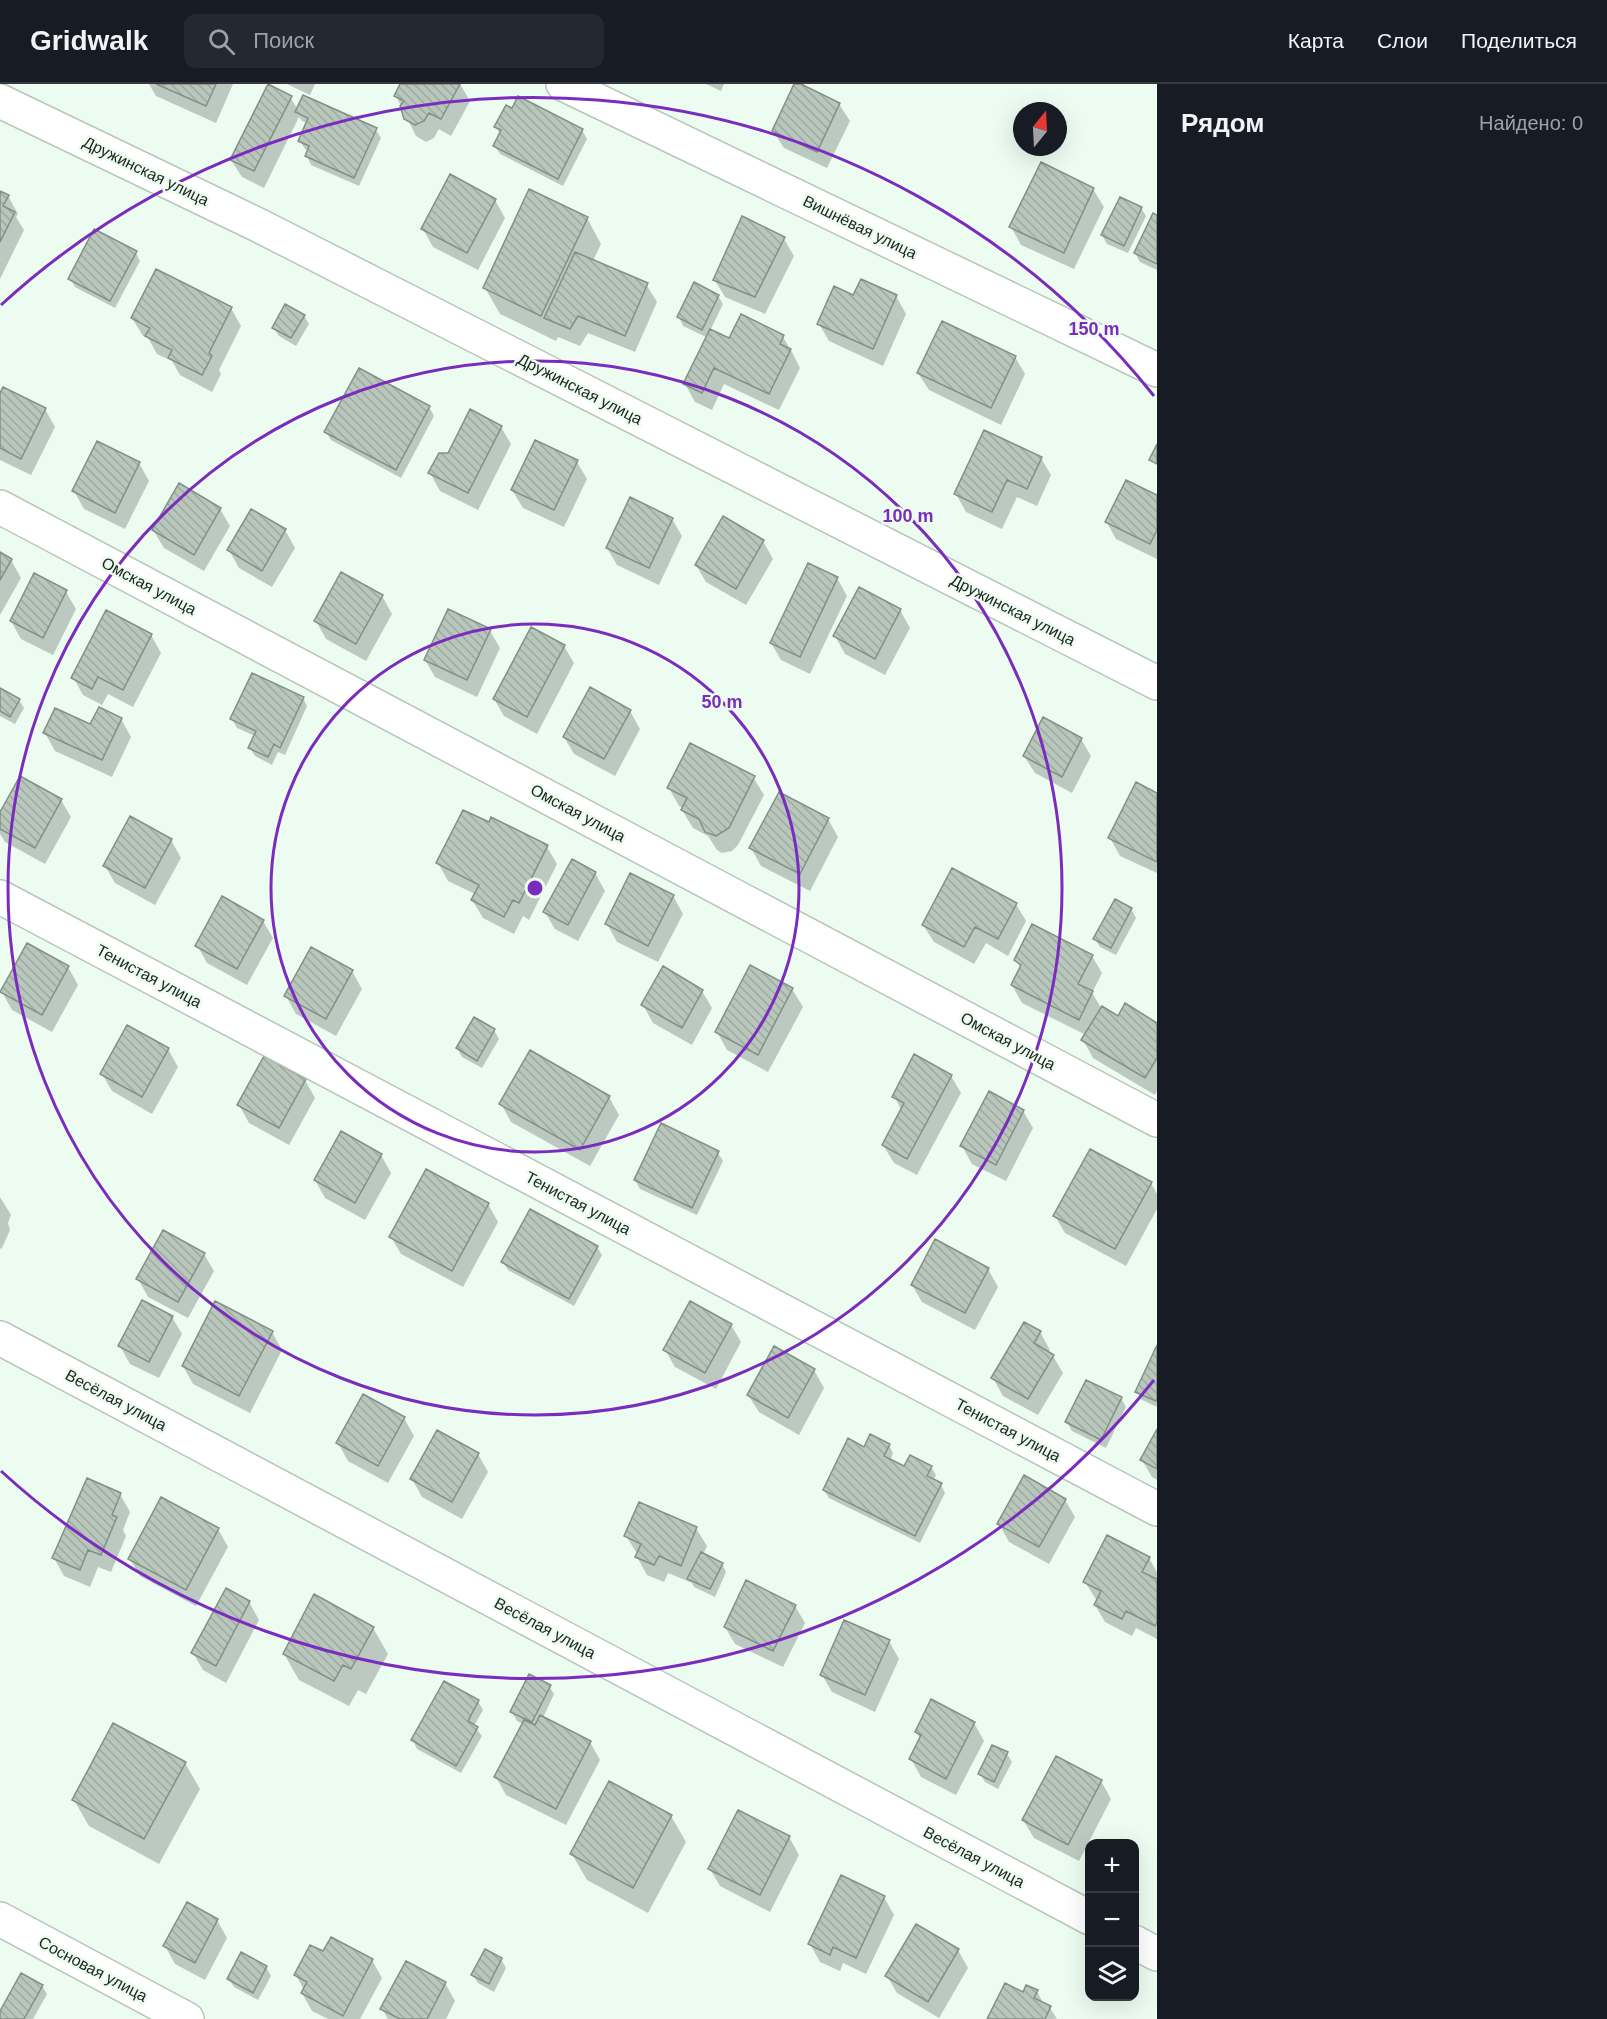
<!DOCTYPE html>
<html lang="ru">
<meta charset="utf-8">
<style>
:root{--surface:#171b24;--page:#242831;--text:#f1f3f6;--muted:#9ea1a6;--line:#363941}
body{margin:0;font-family:Helvetica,sans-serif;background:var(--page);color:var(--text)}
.controls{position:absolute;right:18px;bottom:18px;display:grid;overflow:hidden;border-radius:12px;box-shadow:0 6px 24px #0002}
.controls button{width:54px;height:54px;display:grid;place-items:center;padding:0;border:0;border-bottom:2px solid var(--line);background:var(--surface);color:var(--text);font:30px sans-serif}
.compass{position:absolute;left:1013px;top:18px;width:54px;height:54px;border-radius:50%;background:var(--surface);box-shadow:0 6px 24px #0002;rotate:18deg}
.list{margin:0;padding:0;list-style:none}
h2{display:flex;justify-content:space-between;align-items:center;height:78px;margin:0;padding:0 24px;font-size:26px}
h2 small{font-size:20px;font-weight:400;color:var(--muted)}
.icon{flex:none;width:33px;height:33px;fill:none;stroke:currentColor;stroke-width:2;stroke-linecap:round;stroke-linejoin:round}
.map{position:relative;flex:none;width:1157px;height:1935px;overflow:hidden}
header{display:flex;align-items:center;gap:36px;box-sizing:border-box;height:84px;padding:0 30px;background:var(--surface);border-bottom:2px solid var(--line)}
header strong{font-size:28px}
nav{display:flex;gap:33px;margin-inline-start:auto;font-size:21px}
.search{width:420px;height:54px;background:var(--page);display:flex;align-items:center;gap:15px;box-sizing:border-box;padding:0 21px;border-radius:12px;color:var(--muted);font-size:22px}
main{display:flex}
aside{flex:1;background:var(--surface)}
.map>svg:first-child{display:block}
.shadow{fill:#0003}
.building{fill:url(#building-back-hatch);stroke:#829085;stroke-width:1.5}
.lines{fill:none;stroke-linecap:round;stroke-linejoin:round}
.minor-casing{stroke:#b7c6ba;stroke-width:36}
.minor{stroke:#fff;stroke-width:33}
.ring{fill:none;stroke:#7b2cbf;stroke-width:3}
.labels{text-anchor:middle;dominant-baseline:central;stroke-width:5;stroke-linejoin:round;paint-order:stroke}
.street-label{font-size:16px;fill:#1f2420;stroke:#ecfcf0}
.centre{fill:#7b2cbf;stroke:#ecfcf0;stroke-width:3}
.ring-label{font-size:18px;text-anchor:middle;font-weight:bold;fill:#7b2cbf;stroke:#ecfcf0;stroke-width:5;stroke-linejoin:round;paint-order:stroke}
</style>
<header>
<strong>Gridwalk</strong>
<div class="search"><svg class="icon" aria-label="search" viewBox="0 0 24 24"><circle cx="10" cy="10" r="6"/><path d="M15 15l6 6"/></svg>Поиск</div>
<nav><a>Карта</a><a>Слои</a><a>Поделиться</a></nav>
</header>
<main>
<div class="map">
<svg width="1157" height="1935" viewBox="0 0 1157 1935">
<defs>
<pattern id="building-back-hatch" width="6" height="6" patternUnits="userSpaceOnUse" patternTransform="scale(1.5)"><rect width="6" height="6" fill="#b8c6bb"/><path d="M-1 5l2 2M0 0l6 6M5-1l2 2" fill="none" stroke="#9eaaa0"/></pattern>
</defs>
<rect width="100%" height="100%" fill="#ecfcf0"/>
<path class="shadow" d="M149,0H233L216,39L156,12Z
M287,0H315L310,11Z
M402,0H460L470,17L451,52L439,45L434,54L426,58L416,52L396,12Z
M706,0H724L721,7Z
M796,0L839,20L850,37L827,84L784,64L773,47Z
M290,13L298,26L376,46L381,54L359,102L311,81L307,72L309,67L305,65L300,57L308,39L302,37L299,33L264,104L242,93L231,76Z
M496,43L582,46L587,55L563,102L500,70L495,62L500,50Z
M1041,80L1093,105L1104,123L1074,185L1021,161L1011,143Z
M0,108L8,112L18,130L16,133L24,146L0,195Z
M495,116L505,134L478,186L433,163L423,145Z
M1141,124L1146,132L1128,169L1107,160L1102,151Z
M1157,132V186L1140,178L1135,169Z
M587,134L601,160L593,177L646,200L657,218L635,268L588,249L580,262L558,253L556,257L500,230L485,204Z
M784,155L794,172L765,230L725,213L714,195Z
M136,169L140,177L115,224L75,203L70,194Z
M718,212L723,220L710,247L729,256L783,253L793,270L800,284L779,326L724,300L712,326L695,318L685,300L708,254L683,242L679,233Z
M896,212L906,230L883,282L829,257L819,240L854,213Z
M231,224L241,242L219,286L221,290L212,308L180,291L172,277L157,270L148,254L143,252L132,234Z
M304,232L309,240L296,262L279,252L274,244Z
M1015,273L1025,290L1001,341L929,306L918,289Z
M0,312L45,325L55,343L31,391L0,376Z
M429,323L434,332L401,394L331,356L326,348Z
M501,343L511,360L478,426L440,407L430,389L449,371Z
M1041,374L1051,391L1037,422L1017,413L1002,445L966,428L956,410Z
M577,378L587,395L564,443L523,424L512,406Z
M139,379L149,397L125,445L84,425L74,407Z
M1157,413V475L1116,455L1106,437Z
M220,425L230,442L204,487L164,464L153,446Z
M672,435L682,452L659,501L617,481L607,464Z
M285,446L295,464L272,503L239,484L229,466Z
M763,457L773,475L746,521L706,498L696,481Z
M0,470L11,476L21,494L0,531Z
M837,494L847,512L810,590L781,576L771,559Z
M66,508L76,525L53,571L21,555L11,537Z
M382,512L392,530L366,577L326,555L316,537Z
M900,526L910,544L885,591L845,570L835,552Z
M490,547L500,564L477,613L435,593L425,576Z
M151,551L161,569L133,623L108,610L102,621L83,611L73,593Z
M564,562L574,579L537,650L504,632L494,615Z
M590,605L630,627L640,645L615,692L574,670L564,653Z
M0,606L19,616L24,624L15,640L0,632Z
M303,614L307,622L285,671L278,668L272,681L255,672L250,664L255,652L237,644L232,635Z
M121,635L131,653L112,693L55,667L45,649L91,642Z
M1081,655L1091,672L1072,709L1035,689L1024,672Z
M753,693L764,711L738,761L732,767L722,769L717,766L708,752L693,744L682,726L683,724L679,722L669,704Z
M1157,710V789L1120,772L1110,754Z
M61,716L71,733L45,780L5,758L0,750V731Z
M492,735L547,763L557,780L529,836L523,832L514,850L483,834L472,816L475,810L448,797L438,779L489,740Z
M828,735L838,753L810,807L761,782L751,764Z
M171,756L181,774L155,821L115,799L105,782Z
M595,789L605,807L578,857L555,845L545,828Z
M673,812L683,830L658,878L617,858L607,840Z
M1016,820L1026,837L1008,872L986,859L974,880L934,858L923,841Z
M1131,825L1136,834L1116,871L1100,863L1095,855Z
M263,837L273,854L247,901L207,879L197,861Z
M1092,872L1102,889L1092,909L1102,925L1118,934L1157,940V1007L1155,1011L1093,974L1083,956L1086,951L1022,919L1012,901L1021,885L1016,876Z
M68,883L78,901L52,948L12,926L2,908Z
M751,883L792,905L803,923L768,988L727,966L717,948Z
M352,887L362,905L336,952L296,930L286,912Z
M702,907L712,924L692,961L653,939L643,921Z
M474,935L494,946L499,955L482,984L462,973L457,964Z
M168,965L178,983L152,1030L112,1007L102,990Z
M951,992L961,1009L917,1091L894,1079L883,1061L902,1027L894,1012Z
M305,996L315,1014L289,1061L249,1039L239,1021Z
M609,1013L619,1031L590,1082L511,1038L501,1020Z
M1023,1027L1033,1044L1006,1097L972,1080L962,1062Z
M718,1069L723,1077L697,1131L640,1105L635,1096Z
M381,1071L391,1089L365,1136L325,1114L315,1096Z
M1151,1099L1157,1110V1125L1126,1182L1065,1149L1055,1132Z
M0,1113L11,1131L8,1139L10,1146L2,1164L0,1165Z
M488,1120L498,1138L463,1203L401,1170L391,1153Z
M597,1163L602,1171L574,1222L508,1186L503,1178Z
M204,1170L214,1187L188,1234L148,1213L138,1195Z
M988,1185L998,1203L975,1246L922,1218L912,1201Z
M172,1233L182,1250L159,1294L130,1280L120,1262Z
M731,1241L741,1258L716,1305L675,1283L665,1266Z
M272,1248L282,1266L250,1329L193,1300L183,1282Z
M1040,1248L1050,1266L1048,1269L1053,1272L1063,1289L1038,1331L1003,1312L993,1294Z
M1157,1264V1323L1142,1316L1137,1307Z
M814,1286L824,1304L799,1351L759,1328L748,1311Z
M1121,1314L1126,1323L1106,1364L1072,1347L1067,1338Z
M404,1334L414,1352L388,1399L348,1377L338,1359Z
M1157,1348V1396L1152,1393L1142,1376Z
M889,1361L893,1369L890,1377L904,1384L931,1383L936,1391L933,1397L941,1401L945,1409L920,1459L829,1414L824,1406L865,1365Z
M478,1370L488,1388L462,1435L422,1413L412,1395Z
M120,1410L130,1428L123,1446L126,1452L111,1488L98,1483L90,1503L64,1492L54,1474Z
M1065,1416L1075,1433L1049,1480L1009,1458L999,1440Z
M696,1444L707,1462L703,1471L722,1480L726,1488L715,1513L694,1503L692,1499L668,1489L664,1498L647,1491L637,1473L638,1471L626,1452Z
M218,1445L228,1463L196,1522L140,1492L130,1475Z
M1149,1474L1157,1488V1555L1136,1544L1132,1552L1105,1538L1095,1521L1097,1517L1085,1498Z
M226,1506L249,1518L259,1536L226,1599L203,1586L193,1569Z
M795,1522L805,1539L783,1583L735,1560L725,1543Z
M373,1544L388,1570L366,1610L358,1606L349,1622L299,1596L284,1570Z
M889,1557L899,1575L875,1628L832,1608L822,1591Z
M445,1599L478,1617L483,1626L474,1642L482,1652L461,1689L417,1665L413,1656Z
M549,1602L554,1610L543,1634L590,1658L600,1676L566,1741L506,1711L496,1693L523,1640L517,1637L512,1628Z
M974,1639L984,1657L956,1711L921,1693L911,1675L921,1656L916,1648Z
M1007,1670L1012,1678L998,1705L985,1698L980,1689Z
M185,1679L200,1705L159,1780L89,1742L74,1716Z
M1101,1697L1111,1715L1079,1777L1034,1754L1023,1736Z
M671,1732L686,1758L648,1829L587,1796L572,1770Z
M789,1753L799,1771L770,1828L720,1802L710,1785Z
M884,1813L894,1831L866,1890L843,1879L840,1887L820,1878L810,1860Z
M217,1836L227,1854L205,1896L175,1880L165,1862Z
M916,1842L958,1866L968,1884L939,1934L897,1909L887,1892Z
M324,1869L372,1876L382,1894L360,1935H328L312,1927L302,1909L304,1906L296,1891Z
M501,1875L506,1884L494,1908L478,1899L473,1891Z
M266,1883L271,1892L258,1916L234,1903L229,1895Z
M445,1899L455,1917L446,1935H388L382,1925Z
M42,1902L47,1910L33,1935H0V1930Z
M1037,1907L1044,1921L1050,1924L1057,1935H989L1024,1910Z"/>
<path class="building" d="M156,0H216L206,22Z
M268,0L292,12L254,87L230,76Z
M400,0H460L441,35L429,29L424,37L415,41L404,35L400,22L404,17L394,12Z
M794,0H801L840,19L817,68L772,47Z
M303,11L377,44L354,94L305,72L309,62L298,57L308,34L295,28Z
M518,12L583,45L558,95L493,62L501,46L494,43L506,21L512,24Z
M1041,78L1094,104L1064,169L1009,143Z
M450,90L496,115L467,169L421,145Z
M529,105L588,133L541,232L483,204Z
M0,107L9,111L3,122L15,128L0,158Z
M1120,113L1142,123L1124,162L1101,151Z
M1153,129L1157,131V180L1134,169Z
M742,132L785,153L755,213L713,196Z
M94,145L137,167L110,217L68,195Z
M575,168L648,199L625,252L578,232L570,245L544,234Z
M156,185L232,223L209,269L212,272L202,291L168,274L172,266L145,252L150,244L131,234Z
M861,195L897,211L873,265L817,240L834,202L853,211Z
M694,198L719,211L702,246L677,233Z
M285,220L305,231L291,254L272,244Z
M741,230L784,251L780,260L791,265L769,310L714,284L702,309L683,300L710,245L729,254Z
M942,237L1016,272L991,324L917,289Z
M359,284L430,322L396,386L324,348Z
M3,303L46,324L21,375L0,364V309Z
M470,325L502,342L468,409L428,389L439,369H448Z
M984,346L1042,373L1027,405L1007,396L992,428L954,410Z
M535,356L578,376L554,426L511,406Z
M97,357L140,378L115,429L72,407Z
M1157,360V380L1149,376Z
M1126,396L1157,411V446L1150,460L1105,438Z
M179,399L221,424L194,471L152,446Z
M630,413L673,434L649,484L606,464Z
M251,425L286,445L262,487L227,466Z
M723,432L764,456L736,505L695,481Z
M0,468L12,475L0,496Z
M808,479L838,493L800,573L770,559Z
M341,488L383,511L356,560L314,537Z
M34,489L67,506L43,554L10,537Z
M859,503L901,525L875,575L833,552Z
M448,525L491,545L467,596L424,576Z
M106,526L152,550L123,606L98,593L92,605L71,594Z
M531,543L565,561L527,633L493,615Z
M252,589L304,613L280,664L274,660L268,673L248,664L256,647L230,635Z
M590,603L631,626L604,675L563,653Z
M0,604L20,615L10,633L0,627Z
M99,623L122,634L102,676L43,649L55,624L90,640Z
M1043,633L1082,654L1062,693L1023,672Z
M690,659L755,692L729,744L716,752L705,748L699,735L681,726L687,714L667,704Z
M20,692L62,715L35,764L0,745V728Z
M1136,698L1157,709V778L1108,754Z
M779,708L829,734L800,790L749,764Z
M463,726L489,738L491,733L548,761L519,819L513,816L504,833L471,816L479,801L436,779Z
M130,732L172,755L145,804L103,782Z
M572,775L596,788L568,841L543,828Z
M952,784L1017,819L998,855L975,843L964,863L922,841Z
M630,789L674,811L648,862L605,840Z
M222,812L264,836L237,885L195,862Z
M1115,815L1132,824L1111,864L1093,855Z
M1032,840L1093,871L1078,900L1093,907L1079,936L1011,901L1021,881L1014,876Z
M27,859L69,882L42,931L0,908Z
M311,863L353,886L326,935L284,912Z
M750,881L793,904L758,971L715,948Z
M663,882L703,906L682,944L641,921Z
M1125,919L1157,939V974L1145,994L1081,956L1102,922L1118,932Z
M474,933L495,945L477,977L456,964Z
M127,941L169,964L142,1013L100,990Z
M530,966L610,1012L580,1066L499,1020Z
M914,970L952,991L907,1075L882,1061L904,1019L892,1013Z
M264,972L306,995L279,1044L237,1021Z
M989,1007L1024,1026L996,1081L960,1062Z
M661,1039L719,1067L692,1124L634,1096Z
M341,1047L382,1070L355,1119L314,1096Z
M1090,1065L1152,1098L1115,1165L1053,1132Z
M426,1085L489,1119L452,1187L389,1153Z
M530,1125L598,1162L569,1215L501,1178Z
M163,1146L205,1169L178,1218L136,1195Z
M935,1155L989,1184L965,1229L911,1201Z
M142,1216L173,1232L149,1278L118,1262Z
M215,1217L273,1247L239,1312L182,1282Z
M690,1217L732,1240L705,1289L663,1266Z
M1024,1238L1041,1247L1034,1259L1054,1271L1028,1315L991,1294Z
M1157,1261V1314L1156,1317L1135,1308Z
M774,1262L815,1285L788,1334L747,1311Z
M1086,1296L1122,1313L1101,1356L1065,1338Z
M363,1310L405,1333L378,1382L336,1359Z
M1157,1345V1385L1140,1376Z
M437,1346L479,1369L452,1418L410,1395Z
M870,1350L890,1360L884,1372L904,1382L910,1371L932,1382L927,1392L942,1399L915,1452L823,1406L848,1354L864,1363Z
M1024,1391L1066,1415L1039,1463L997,1440Z
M87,1394L121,1409L112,1431L117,1433L101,1471L88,1466L80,1486L52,1474Z
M161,1413L219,1444L186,1506L128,1475Z
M639,1418L697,1443L681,1482L659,1472L654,1481L635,1473L641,1460L624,1452Z
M1107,1451L1150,1473L1142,1488L1157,1495V1538L1155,1542L1126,1527L1122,1535L1094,1521L1101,1507L1083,1498Z
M701,1468L723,1479L710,1505L687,1495Z
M746,1496L796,1521L773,1567L724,1543Z
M226,1504L250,1517L216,1582L191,1569Z
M314,1510L374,1543L351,1585L343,1581L334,1597L283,1570Z
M844,1536L890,1556L865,1611L820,1591Z
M529,1590L551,1601L532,1638L510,1628Z
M444,1597L479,1616L468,1637L478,1643L456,1682L411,1656Z
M931,1615L975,1638L946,1695L909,1675L921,1651L915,1648Z
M540,1631L591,1657L556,1725L494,1693L524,1636L535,1641Z
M113,1639L186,1678L144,1755L72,1716Z
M992,1661L1008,1668L994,1698L978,1690Z
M1056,1672L1102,1696L1068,1761L1022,1736Z
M609,1697L672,1731L633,1804L570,1770Z
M738,1726L790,1752L760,1811L708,1785Z
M841,1791L885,1812L856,1874L833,1863L830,1871L808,1860Z
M187,1818L218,1835L195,1879L163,1862Z
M916,1840L959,1865L928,1918L885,1892Z
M331,1853L373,1875L343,1932L301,1909L307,1898L294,1891L310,1861L323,1867Z
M485,1865L502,1874L489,1900L471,1891Z
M241,1868L267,1882L253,1909L227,1895Z
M406,1877L446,1898L427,1935H400L380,1925Z
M21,1889L43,1901L24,1935H0V1927Z
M1005,1899L1023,1908L1026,1901L1038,1906L1034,1914L1051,1922L1045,1935H987Z"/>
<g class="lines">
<defs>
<path id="minor" d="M563,0L1157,286
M0,17L260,142L1157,599
M0,423L1157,1036
M0,813L1157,1425
M0,1254L1090,1834
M0,1835L187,1935
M1134,1858L1157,1870"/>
</defs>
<use href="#minor" class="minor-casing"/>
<use href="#minor" class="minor"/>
</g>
<g class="ring">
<circle cx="535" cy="804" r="264"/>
<circle cx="535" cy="804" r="527"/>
<path d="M1154 1296A791 791 0 0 1 1 1387M1 221A791 791 0 0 1 1154 312"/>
</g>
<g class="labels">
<g class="street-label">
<text transform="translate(146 87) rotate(26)">Дружинская улица</text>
<text transform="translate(860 143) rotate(26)">Вишнёвая улица</text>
<text transform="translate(580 305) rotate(27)">Дружинская улица</text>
<text transform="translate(149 502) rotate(28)">Омская улица</text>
<text transform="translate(1013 526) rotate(27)">Дружинская улица</text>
<text transform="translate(578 729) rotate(28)">Омская улица</text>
<text transform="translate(149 892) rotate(28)">Тенистая улица</text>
<text transform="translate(1008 957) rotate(28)">Омская улица</text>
<text transform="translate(578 1119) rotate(28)">Тенистая улица</text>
<text transform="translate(116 1316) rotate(28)">Весёлая улица</text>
<text transform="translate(1008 1346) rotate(28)">Тенистая улица</text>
<text transform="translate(545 1544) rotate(28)">Весёлая улица</text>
<text transform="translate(974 1773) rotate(28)">Весёлая улица</text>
<text transform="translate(93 1885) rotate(28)">Сосновая улица</text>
</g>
</g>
<circle cx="535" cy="804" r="9" class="centre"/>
<g class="ring-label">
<text x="1094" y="251">150 m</text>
<text x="908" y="438">100 m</text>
<text x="722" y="624">50 m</text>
</g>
</svg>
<div class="controls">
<button>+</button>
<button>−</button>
<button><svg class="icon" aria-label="layers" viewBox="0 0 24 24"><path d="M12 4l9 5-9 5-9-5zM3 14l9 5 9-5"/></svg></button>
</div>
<svg class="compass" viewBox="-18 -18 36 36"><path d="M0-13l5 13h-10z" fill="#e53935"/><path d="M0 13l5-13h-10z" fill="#9ea1a6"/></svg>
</div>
<aside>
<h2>Рядом<small>Найдено: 0</small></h2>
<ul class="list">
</ul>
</aside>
</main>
